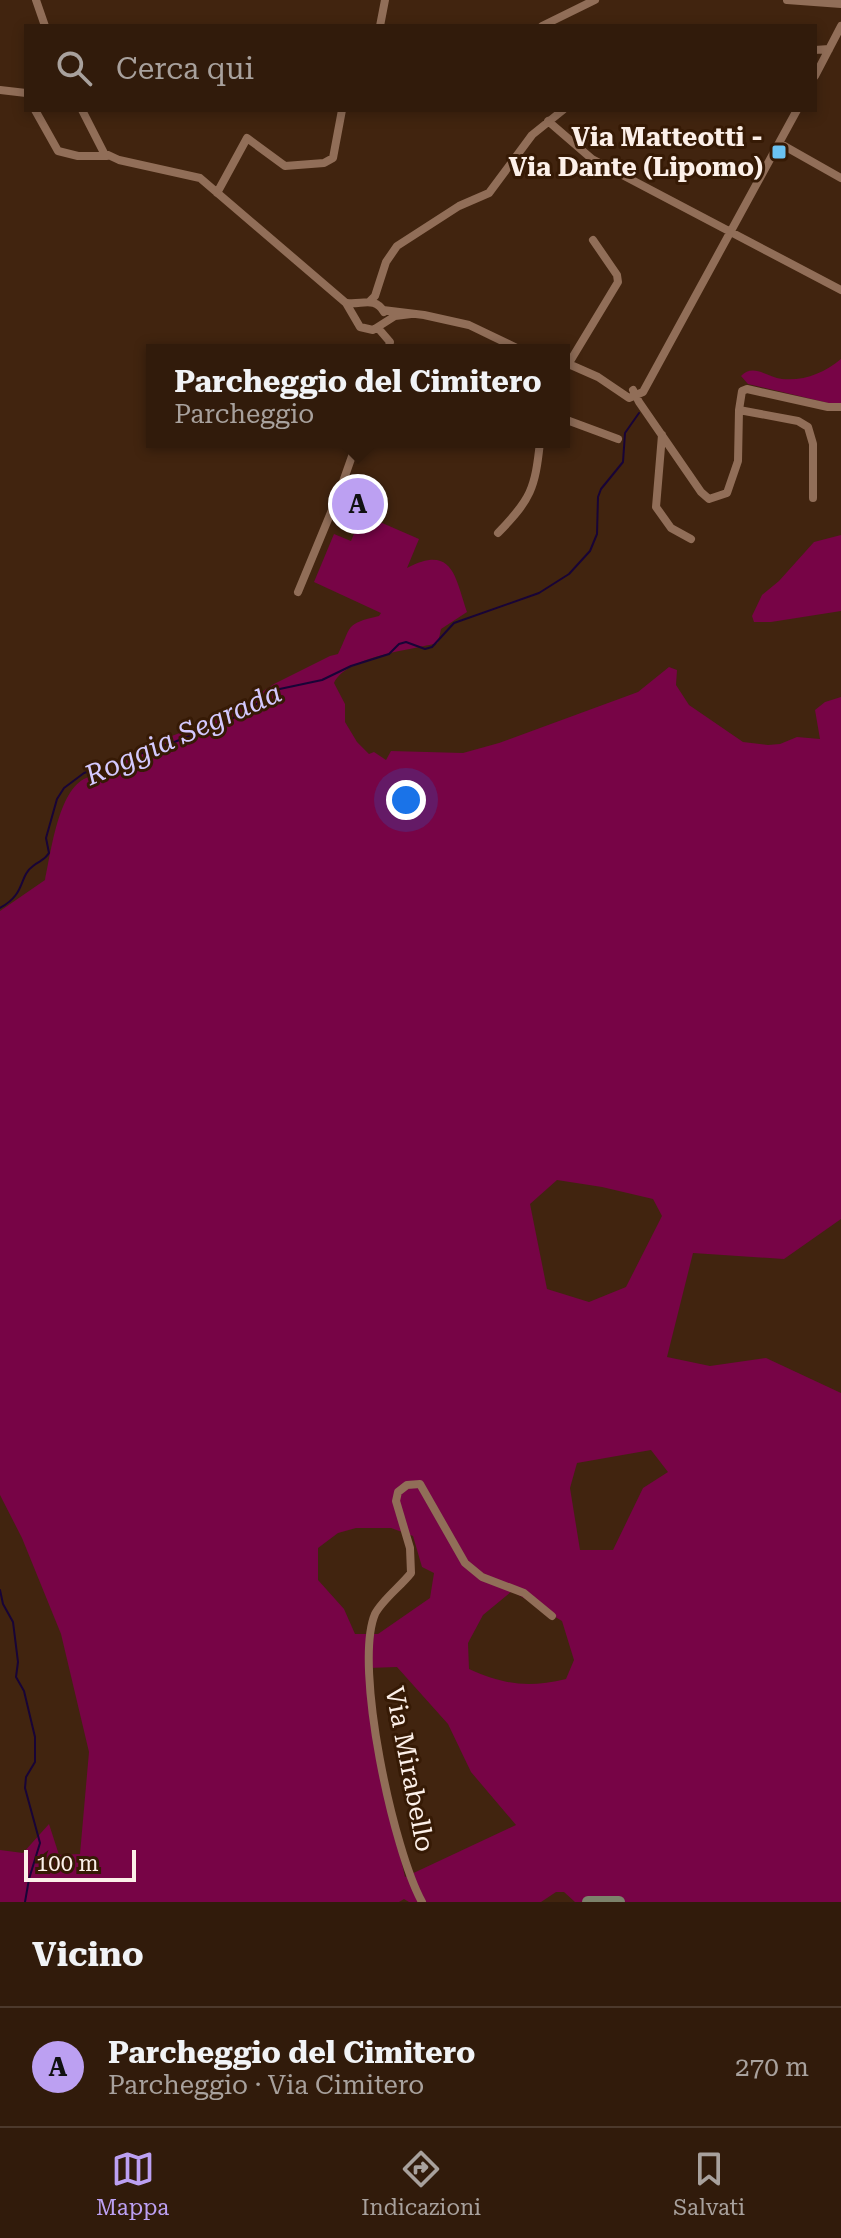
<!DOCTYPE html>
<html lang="it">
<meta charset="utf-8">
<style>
:root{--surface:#311b0b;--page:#3d2819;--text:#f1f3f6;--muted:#a8a19d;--line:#4c392c;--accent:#bca0f2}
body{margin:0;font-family:"Roboto Serif",serif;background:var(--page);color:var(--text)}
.scale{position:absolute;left:24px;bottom:20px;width:112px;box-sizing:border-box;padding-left:8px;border:4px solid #fcf0e9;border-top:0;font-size:22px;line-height:28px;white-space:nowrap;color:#fcf0e9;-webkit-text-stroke:6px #361a05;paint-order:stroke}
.you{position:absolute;left:406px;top:800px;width:28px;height:28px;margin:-20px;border:6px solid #fff;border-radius:50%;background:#1a73e8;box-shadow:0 0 0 12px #1a73e833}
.badge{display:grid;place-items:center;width:52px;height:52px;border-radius:50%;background:var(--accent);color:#111;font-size:26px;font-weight:700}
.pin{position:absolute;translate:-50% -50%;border:4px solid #fff;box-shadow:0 2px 8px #0006}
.popup{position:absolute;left:146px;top:344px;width:424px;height:104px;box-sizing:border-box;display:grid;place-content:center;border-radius:0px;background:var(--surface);filter:drop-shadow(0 2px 6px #0005);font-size:26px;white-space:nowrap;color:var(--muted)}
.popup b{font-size:30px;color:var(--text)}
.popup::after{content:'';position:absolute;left:50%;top:100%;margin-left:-16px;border:16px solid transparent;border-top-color:var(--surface)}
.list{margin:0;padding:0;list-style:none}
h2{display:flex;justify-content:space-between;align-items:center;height:104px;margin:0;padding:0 32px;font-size:34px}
h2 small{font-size:26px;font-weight:400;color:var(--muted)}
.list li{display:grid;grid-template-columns:52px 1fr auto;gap:24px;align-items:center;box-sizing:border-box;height:120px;padding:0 32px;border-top:2px solid var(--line)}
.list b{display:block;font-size:30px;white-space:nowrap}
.list p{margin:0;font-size:26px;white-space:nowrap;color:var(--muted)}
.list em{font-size:26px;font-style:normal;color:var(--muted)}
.icon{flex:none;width:44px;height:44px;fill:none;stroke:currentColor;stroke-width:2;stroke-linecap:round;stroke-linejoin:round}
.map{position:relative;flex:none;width:841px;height:1902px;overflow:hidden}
.search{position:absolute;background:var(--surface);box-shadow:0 4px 12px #0003;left:24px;right:24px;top:24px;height:88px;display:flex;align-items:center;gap:20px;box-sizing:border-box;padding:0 28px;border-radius:0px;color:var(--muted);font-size:30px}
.sheet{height:224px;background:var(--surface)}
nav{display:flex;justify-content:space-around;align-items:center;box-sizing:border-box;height:112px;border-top:2px solid var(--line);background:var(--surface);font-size:22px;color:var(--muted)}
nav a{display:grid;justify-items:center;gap:4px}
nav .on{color:var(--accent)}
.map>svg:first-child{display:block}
.green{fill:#770446;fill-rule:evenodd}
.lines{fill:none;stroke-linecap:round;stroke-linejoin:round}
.stream{stroke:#180437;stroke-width:2}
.street{stroke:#916e58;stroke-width:8}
.secondary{stroke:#7c826b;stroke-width:12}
.poi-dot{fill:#6bc3f2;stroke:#361a05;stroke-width:3}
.labels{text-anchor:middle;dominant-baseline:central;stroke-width:6;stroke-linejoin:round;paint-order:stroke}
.poi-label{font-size:26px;font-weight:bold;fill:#fcf0e9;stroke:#361a05;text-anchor:end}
.street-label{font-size:26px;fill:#fcf0e9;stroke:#361a05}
.water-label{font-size:28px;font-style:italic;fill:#d4c9fe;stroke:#361a05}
</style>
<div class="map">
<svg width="841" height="1902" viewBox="0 0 841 1902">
<rect width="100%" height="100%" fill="#41240f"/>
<path class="green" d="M841,359V406L748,384L741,376C753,363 767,377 782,379C805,381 824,373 841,359Z
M364,510L374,513L373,519L419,539L407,568C453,544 455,577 467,612L441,629L438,643C411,650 347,656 334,683L345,704V722L357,742L369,754L374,752L386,760L391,751L463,753L499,743L638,692L669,667L677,670L676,685L689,705L743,742L768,745L780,744L797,737L820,739L815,710L825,702L841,697V1219L784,1259L693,1253L667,1357L710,1366L766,1358L841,1393V1902H575L564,1892H556L541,1902H409L404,1899L399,1902H0V1850L23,1853L49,1824L59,1855L80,1854L89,1752L61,1634L22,1538L0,1495V911L45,880C51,853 58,790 86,778C97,773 112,774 124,772L125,754L229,714L274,684L330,656L338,654C352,626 344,624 379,616L381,613L314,582L334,534L351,541ZM557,1180L602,1187L653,1199L662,1216L626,1287L589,1302L547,1289L530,1204ZM651,1450L668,1472L643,1488L613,1550H580L570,1488L577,1463ZM356,1528H391L413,1536L422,1567L434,1573L430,1598L378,1634H355L344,1609L318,1580V1548L338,1533ZM512,1591L562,1621L574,1660L566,1679C528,1688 505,1685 469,1669L468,1643L483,1615ZM397,1667L448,1724L471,1772L516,1825L405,1877L386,1793L368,1668Z
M841,535V611L771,622H754L752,616L762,595L779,581L814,542Z"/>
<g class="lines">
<path class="stream" d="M0,908C27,893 18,877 33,866C40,860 44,861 49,853L46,838L57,799L64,788L84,773L172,743L245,713L275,690L322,680L351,666L389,654L399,644L406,642L425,649L432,647L454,623L539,593L569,574L590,551L597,534L598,497L601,489L623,462L625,433L639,413
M0,1590L3,1604L13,1622L18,1662L16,1677L24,1691L35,1737V1762L26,1777L25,1788L40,1843L29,1879L25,1902"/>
<path class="street" d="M36,0L45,26
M787,0L841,4
M380,26L385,0
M542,26L595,0
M815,50L829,49
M815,76L841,26
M0,90L26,93
M35,110L58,151L78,156H107
M82,110L104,153L119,160L200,178L346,303L360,327L373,330L395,316L411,314
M548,121L592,159L841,290
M779,143L841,178
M217,193L247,138L285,166L324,163L333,158L342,110
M370,301L375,296L386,262L397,246L459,206L489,193L532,135L563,110
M347,303C362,305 375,296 384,312
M383,310L424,315L469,325L521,350
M378,328L390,342L388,350
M564,362L598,377L629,398L643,392L797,110
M569,363L618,282L617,275L593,240
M633,390L639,402L701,492L709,499L727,493L738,461L739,410L742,391L747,389L828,407H841
M739,410L798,421L808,427L813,444V498
M564,419L618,439
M662,435L656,507L671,528L691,539
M498,533C531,499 535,489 540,442
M298,592L339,493L357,442
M422,1902C394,1852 353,1666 375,1614C382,1600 401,1586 411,1573L410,1548L396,1501L398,1492L407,1485L420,1484L465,1563L482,1577L524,1593L552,1616"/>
<path class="secondary" d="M588,1902H619"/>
</g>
<rect class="poi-dot" x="771" y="144" width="16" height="16" rx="4"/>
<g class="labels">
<g class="poi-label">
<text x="763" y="137">Via Matteotti -<tspan x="763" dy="30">Via Dante (Lipomo)</tspan></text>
</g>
<g class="street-label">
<text transform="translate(410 1769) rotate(79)">Via Mirabello</text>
</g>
<g class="water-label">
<text transform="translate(183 734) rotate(-24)">Roggia Segrada</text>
</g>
</g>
</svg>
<div class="scale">100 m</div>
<div class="you"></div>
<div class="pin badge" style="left:358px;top:504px">A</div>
<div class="popup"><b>Parcheggio del Cimitero</b>Parcheggio</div>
<div class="search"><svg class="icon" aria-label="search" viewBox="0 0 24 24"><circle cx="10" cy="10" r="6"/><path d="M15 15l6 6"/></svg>Cerca qui</div>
</div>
<section class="sheet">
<h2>Vicino<small></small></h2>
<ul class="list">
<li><span class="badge">A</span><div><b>Parcheggio del Cimitero</b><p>Parcheggio · Via Cimitero</p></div><em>270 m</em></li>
</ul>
</section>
<nav>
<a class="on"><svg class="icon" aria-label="map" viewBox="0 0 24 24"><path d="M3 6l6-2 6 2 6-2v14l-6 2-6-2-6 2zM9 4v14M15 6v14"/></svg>Mappa</a>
<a><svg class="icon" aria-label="directions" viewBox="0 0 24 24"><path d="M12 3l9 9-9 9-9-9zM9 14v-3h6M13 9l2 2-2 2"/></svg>Indicazioni</a>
<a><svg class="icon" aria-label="saved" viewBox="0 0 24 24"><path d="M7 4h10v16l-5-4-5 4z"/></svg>Salvati</a>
</nav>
